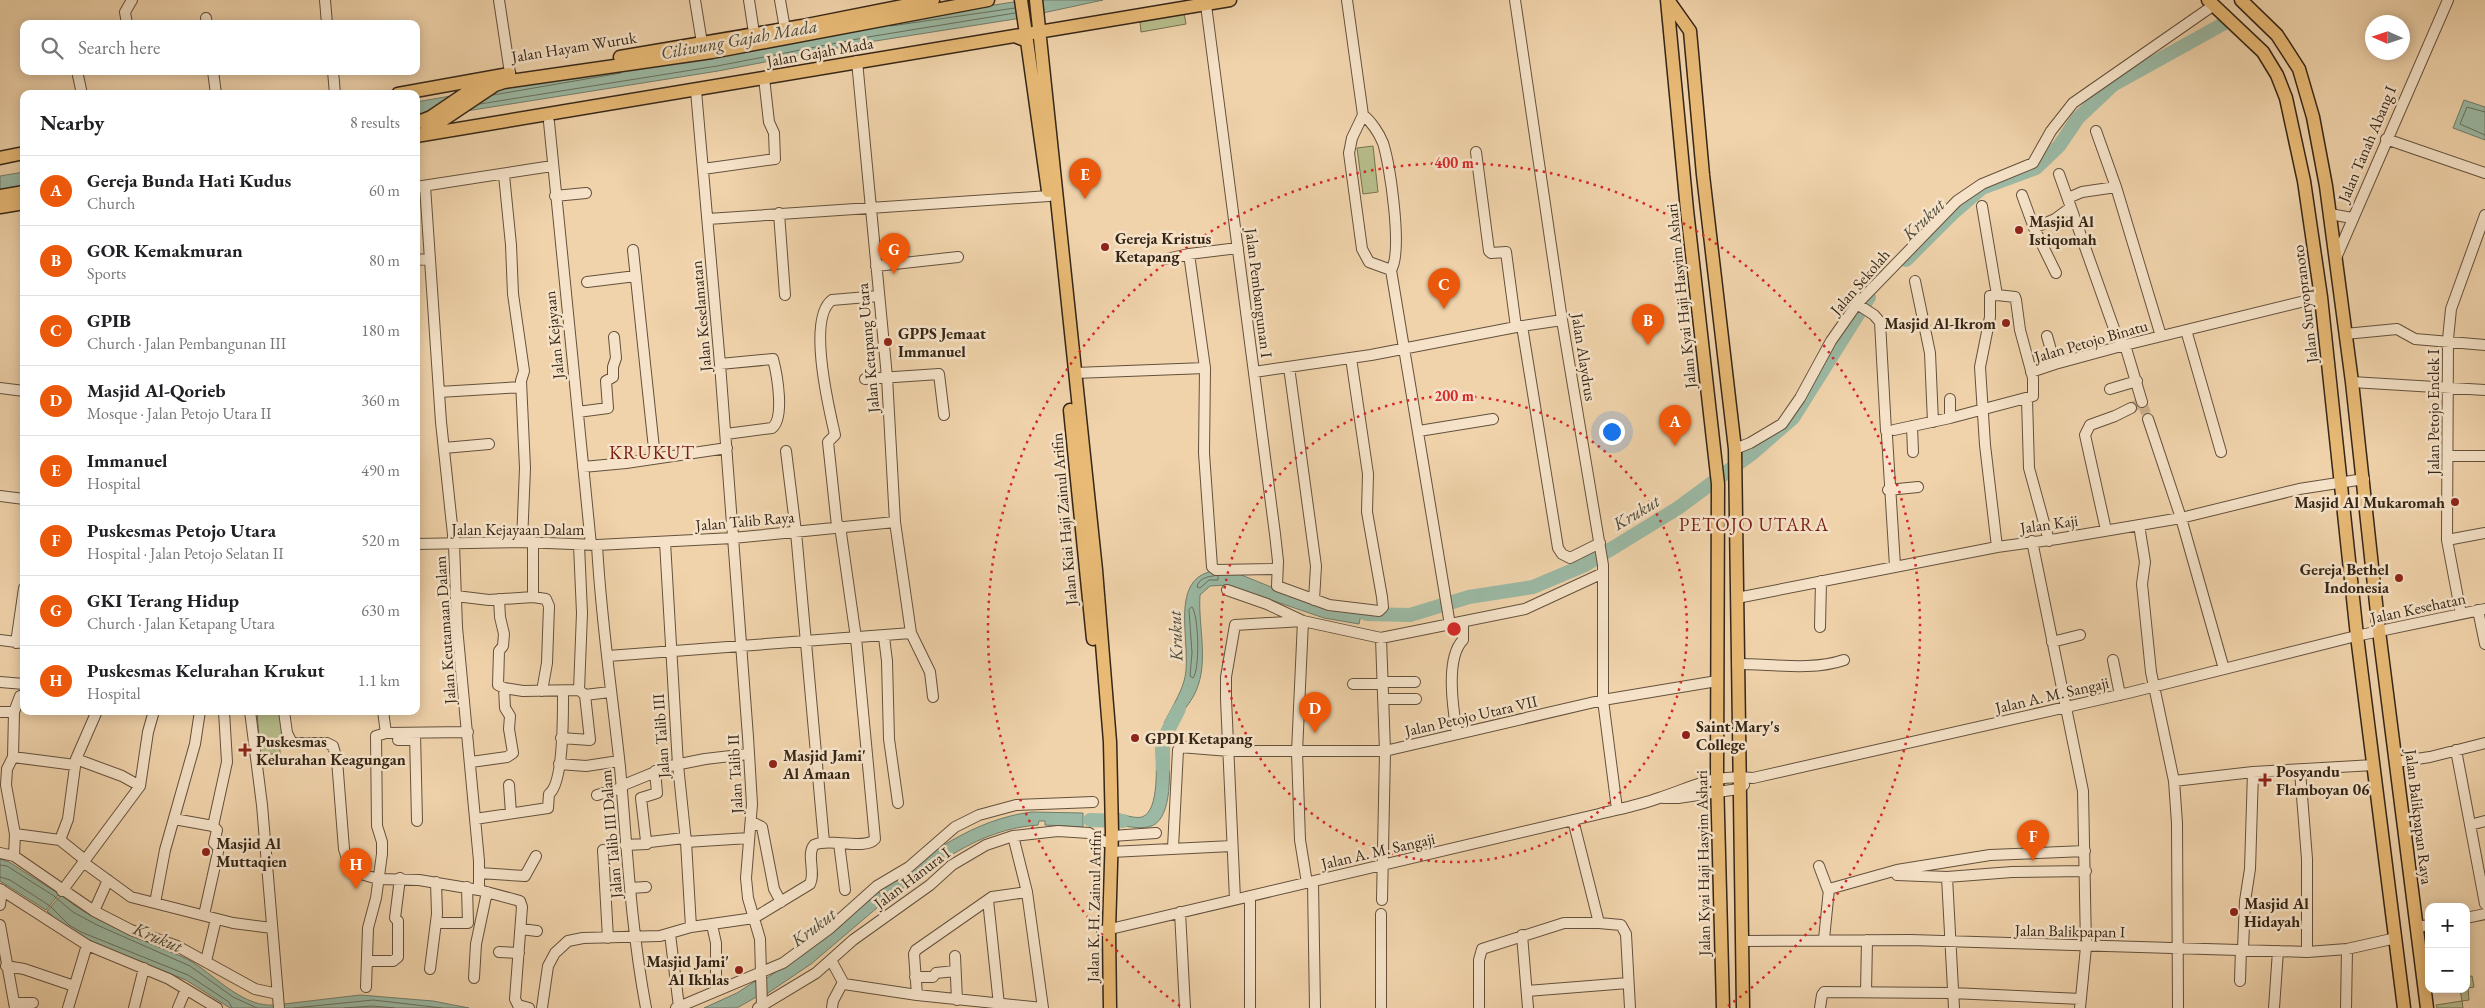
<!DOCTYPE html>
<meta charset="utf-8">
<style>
:root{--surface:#fff;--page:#f6f6f6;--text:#202124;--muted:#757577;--line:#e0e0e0;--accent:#ea580c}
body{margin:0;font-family:"EB Garamond",serif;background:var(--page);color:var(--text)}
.controls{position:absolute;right:15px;bottom:15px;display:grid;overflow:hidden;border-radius:10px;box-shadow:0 2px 12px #0003}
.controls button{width:45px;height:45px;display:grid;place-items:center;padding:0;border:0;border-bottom:1px solid var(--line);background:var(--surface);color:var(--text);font:25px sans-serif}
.compass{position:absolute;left:2365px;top:15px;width:45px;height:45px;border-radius:50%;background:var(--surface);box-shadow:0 2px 12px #0003;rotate:273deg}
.you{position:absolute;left:1611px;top:431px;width:18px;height:18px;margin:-12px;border:4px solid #fff;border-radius:50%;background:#1a73e8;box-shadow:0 0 0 8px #1a73e833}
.badge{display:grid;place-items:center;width:32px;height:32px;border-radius:50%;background:var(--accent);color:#fff;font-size:16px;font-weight:700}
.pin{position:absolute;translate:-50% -41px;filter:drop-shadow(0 1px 2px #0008)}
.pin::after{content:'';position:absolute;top:26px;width:18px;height:15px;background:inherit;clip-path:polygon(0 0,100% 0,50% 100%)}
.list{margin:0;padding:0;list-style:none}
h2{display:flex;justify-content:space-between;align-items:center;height:65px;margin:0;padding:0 20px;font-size:21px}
h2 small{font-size:16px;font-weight:400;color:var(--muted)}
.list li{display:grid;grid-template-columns:32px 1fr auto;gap:15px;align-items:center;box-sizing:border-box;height:70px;padding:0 20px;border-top:1px solid var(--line)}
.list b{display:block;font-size:19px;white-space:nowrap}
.list p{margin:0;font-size:16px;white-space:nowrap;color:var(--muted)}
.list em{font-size:16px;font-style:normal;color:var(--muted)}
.icon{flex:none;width:28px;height:28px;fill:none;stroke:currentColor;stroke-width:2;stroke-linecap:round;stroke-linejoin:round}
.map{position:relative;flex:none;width:2485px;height:1008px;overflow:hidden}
.search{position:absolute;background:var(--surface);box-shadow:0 2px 12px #0003;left:20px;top:20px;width:400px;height:55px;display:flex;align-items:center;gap:12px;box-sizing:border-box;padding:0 18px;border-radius:10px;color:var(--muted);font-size:19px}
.panel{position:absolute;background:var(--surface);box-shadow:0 2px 12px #0003;left:20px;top:90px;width:400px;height:625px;border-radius:10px}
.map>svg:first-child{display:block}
.green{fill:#b7bd8b;stroke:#767251}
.water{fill:#9bb9a4;stroke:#727e6c}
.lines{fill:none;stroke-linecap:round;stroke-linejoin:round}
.shore{stroke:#68705e;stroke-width:1}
.river{stroke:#9bb9a4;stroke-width:14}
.minor-tunnel{stroke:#cbb08d;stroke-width:10;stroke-dasharray:10 5;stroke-linecap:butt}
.minor-casing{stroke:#64513c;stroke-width:12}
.major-casing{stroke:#352617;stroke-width:15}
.minor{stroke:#f5e2c8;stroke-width:10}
.major{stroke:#e8ba76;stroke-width:12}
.ring{fill:none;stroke:#d62828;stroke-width:2.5;stroke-dasharray:2.5 5}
.poi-dot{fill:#8f2418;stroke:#f5e2c8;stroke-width:2}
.labels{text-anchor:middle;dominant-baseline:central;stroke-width:5;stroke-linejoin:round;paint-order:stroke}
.street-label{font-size:16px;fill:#352617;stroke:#f5e2c8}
.poi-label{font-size:16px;font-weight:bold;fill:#352617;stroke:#f5e2c8;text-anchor:start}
.water-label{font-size:18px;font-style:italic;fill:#4e4b3a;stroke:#f5e2c8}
.quarter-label{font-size:19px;letter-spacing:1px;fill:#7a1f14;stroke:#f5e2c8}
.centre{fill:#d62828;stroke:#f5e2c8;stroke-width:2.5}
.ring-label{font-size:15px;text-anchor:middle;font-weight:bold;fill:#d62828;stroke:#f5e2c8;stroke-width:5;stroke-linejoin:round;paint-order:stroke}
</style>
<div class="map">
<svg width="2485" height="1008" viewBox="0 0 2485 1008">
<rect width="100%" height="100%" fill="#f0d3ab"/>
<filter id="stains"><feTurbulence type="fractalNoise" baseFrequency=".004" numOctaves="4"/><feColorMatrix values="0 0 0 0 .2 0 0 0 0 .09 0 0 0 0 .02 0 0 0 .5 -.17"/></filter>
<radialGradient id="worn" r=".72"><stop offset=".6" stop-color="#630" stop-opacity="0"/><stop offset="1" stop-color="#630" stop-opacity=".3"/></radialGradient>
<path class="green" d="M1184,13L1186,24L1141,32L1140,22Z
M1373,146L1378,192L1363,194L1357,148Z
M257,711H280L288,748H280V754H260Z
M2472,976L2474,987L2468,988L2469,1000L2462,1001L2463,1008H2437L2436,1005L2462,1001L2460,989H2466V977Z"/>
<path class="water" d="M1027,0H1103L1015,19L869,42L718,71L416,119V102L862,25Z
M2464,100L2485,107V140L2453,128Z
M24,172V188L0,192V176Z
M1213,571L1234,572L1276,589L1362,610L1359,624L1324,618L1227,585L1210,586L1200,595C1198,627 1209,661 1196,691C1190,705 1179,714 1173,727L1164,723C1171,709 1180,695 1184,681C1194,648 1166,580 1213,571Z
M1156,747L1169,756C1170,775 1172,823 1148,827C1138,829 1126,826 1116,825L1115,813C1122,814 1135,819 1142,817C1160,811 1156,762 1156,747Z
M1032,812L1083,813V827L1045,825V821H1039L1038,825C978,829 934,866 887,900L881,890C926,855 974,819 1032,812Z
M0,859L9,862L59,894L46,910L0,881Z
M879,892L885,901L811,964L765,995L764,980L808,950Z
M61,895C91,920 127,933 163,949C173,953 185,957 194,963C217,978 245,1008 275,1005V1008H230L186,980L98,945L66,929L47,911Z
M757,980L758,996L737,1008H704L737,993Z
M360,995L433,1001L469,1008H284V1004Z"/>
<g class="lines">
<path class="shore" d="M891,26L1015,8
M493,95L621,73
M480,104L717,66L868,37L1015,13
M2485,112L2467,107L2460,124L2485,135
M1214,576C1208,576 1198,579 1197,587L1200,588L1209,580H1218V576
M1192,607C1199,615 1200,670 1193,678L1190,676L1192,653L1189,610Z
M0,865L7,866L54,896L73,912L97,925L190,966L233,997L257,1008
M0,877L10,880L50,906L69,925L81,932L188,975L229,1002L232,1008
M294,1008L373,1000L442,1008
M344,1008L372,1006L395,1008"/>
<path class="river" d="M1906,260L1952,214L1982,188L2036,168L2059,146L2078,118L2113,85L2223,24
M1366,614L1410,615L1469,597L1533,587L1585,565L1678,508L1754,452L1793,418L1869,297
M1163,769V740L1179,709
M1090,820L1123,821"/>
<path class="minor-tunnel" d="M2131,408L2142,402L2148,419"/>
<defs>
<path id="minor" d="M325,0L327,24
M499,0L510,73
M695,0L702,43
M749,0L754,33
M780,0L785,29
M1347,0L1363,115
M1515,0L1562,320L1603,565V700L1617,809
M1206,5L1275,534L1278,561L1277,586L1329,605L1379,611L1383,607L1382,597L1367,512L1368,474L1351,358
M206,18L207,24
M127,24L125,12L132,0
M857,61L887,377L895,522L911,633L930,672L933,697
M77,71L82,94
M213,71L216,94
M333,71L335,94
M696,91L720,364L748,737L752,804L746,878L748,898L760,939L762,1006
M1363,115C1371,121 1379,133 1383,143C1390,165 1403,252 1391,270L1450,625
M1363,115L1352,138L1349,153L1362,249L1369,262L1391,270
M549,122L591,545
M2096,131L2116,187
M2386,139L2485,173
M1476,152L1489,251L1491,253L1506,252L1516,327
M703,169L775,159L774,133L769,122L764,78
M2059,174L2117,337L2125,345L2142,402
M504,175L511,245L513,294L524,371L521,381L525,468L522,542
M425,186L441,422L454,544L457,627L479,861V890L520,901L522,907L515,999L518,1005L529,1008
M416,187L552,166
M2022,195L2034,228L2056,273
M555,196L586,193
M2068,198L2082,192L2116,187L2161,336
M1982,206L1997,295L1990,296V317L1980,367L1985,445L1997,547
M779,213L785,295
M2330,214L2352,218
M708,219L1049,196
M2034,228L2055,219L2070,208
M633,250L655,458
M1189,254L1205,368L1204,453L1212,567L1216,570L1277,569
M2336,258L2448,0
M1166,259L1189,254L1238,248
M416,260L429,259
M876,266L958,257
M1915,281L1930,353L1933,422
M587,282L636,276
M1857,304L1874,315L1880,322L1886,431
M1522,326L1558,548L1562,554L1570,558L1600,543
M2186,330L2221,452
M2345,334L2397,329L2415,339L2485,345
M2047,336L2055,364
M720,364L773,359C777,374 785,418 772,428L726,434
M1289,367L1316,566L1314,600
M1254,372L1371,355L1516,327L1562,320
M2031,372L2055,364L2125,345L2321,297
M1075,373L1205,368
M865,379L939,374L944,415
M2352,382L2485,390
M0,388L24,391
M2110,389L2137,381
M439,392L521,387
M1950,399V418
M2027,399L2029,468L2049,541
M578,412L608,408L606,381L613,377V367L616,358L614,337
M2148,419L2181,518L2224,669
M1912,426L1913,452
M1894,430L1950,418L2033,396V378L2020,330L2016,300L2015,297L1997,295
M1419,431L1493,419
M1887,436L1895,566
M444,448L489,444
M1735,449L1750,443L1782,424L1800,398L1831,341L1857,304L1957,201L1982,184L2033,163L2051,131L2073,103L2214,5
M786,451L796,532L824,842
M2448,456H2485
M583,467L626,463L727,448
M1888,490L1918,487
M0,496L24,499
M2139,525L2145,562L2142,584L2151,672L2174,781L2177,823L2178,1008
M837,526L828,442L835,435C829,409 807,318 832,300L879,296
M2106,530L2085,435L2090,425L2115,416L2131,408
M2447,540L2485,533
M2032,541L2083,791L2086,947L2080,1008
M533,542V597L546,599L549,606L547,663L542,691
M665,542L678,765L686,842L691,927
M416,544L522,542L597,545L733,538L895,522
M579,545L582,613L579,690
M597,545C601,620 612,693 620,767C627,848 631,929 646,1008
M1227,590L1267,604L1303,621L1381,638L1525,609L1603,573
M456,596L489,600L533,597
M1737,598L1997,547L2057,539L2181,518L2299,489L2364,479
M2478,610L2485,644
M2461,614L2447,540L2448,339L2451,309L2485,215
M1820,627L1821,581
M884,637L887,661L889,739L898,803
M1381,638L1385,751L1382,900
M0,640L24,643
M2052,642L2080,635
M16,643L24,588
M608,656L911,633
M2113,660L2120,695
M1737,664C1772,664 1812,671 1844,660
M0,682L24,684
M1382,682H1415
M1353,684H1382
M504,688L523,691L579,690L585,695L610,692
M1384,699H1416
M250,711L262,805L279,1008
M284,711L287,733L292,743H327L333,746L337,760L344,849L349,865L361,874L378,879L419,880L479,890
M383,711L386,733L468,732
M0,712H14L13,757L7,769L6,785L15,834L14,856
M14,712L20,696L24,695
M415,733L417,821
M1457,734C1453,709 1445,658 1463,640V622
M561,738L590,740L585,695
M398,740H415
M2456,750L2485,904
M13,757L75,765
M76,759L122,776L140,786
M471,762L507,757L513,753L509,729L510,716L505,708L504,688L498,685L499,651L503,646L504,634L500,617L499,599
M2396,762L2430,757L2485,743
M559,764L586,766L619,761
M655,771L657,793L641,798L646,841L650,842L684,838
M2300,771L2307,859V952
M2174,781L2253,772L2374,765
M509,785L511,813
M621,786L670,766L705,759L748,754
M597,795L621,788
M1663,798H1678L1738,789L1744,785
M174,819L213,826
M475,819L548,808L549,794C564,783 563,712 563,692
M1573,820L1599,923L1621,925L1626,934L1630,1008
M752,822L762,827L774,889L781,902
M2470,825L2485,821
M15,834L60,840L85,860
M1013,836L1027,892L1043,1008
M1112,836L1156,833
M60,840L68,819L76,759L97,711
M686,842L749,838
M839,843L845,890
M625,845L647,844
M1173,848L1178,750L1180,747L1229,751H1385L1603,700L1717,681
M603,850L608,938
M1111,852L1232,846
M0,853L14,856L94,911L131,930L177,946L255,989L278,994
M83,862L131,897L233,923L272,928
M1819,866L1828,890
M479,873L525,876L536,856
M1897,875L1947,877L2012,872L2086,871
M1947,877L1954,1008
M1313,882L1315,1008
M630,888L646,887
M0,889L87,945L169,979L217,1008
M62,891L140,786L148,732L154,711
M1250,896V1008
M1235,899L1226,699V677L1235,625L1303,621L1297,752L1300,840L1307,883
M988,900L999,1005
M155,903L165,850L195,744L200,711
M0,905L2,890
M94,911L108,880
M1180,912L1185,1008
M204,915L218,852V847L214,843L217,830L213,826L227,762L224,711
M2466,918L2485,914
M436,923H468L467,887
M0,925L15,1008
M712,925L716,943V991
M2417,927L2429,925
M521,929L537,931
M1102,931L1599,814C1619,809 1640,805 1659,798C1695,786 1714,774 1753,778L2128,693L2356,636L2485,609
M670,934L679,1007
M1522,935L1528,1008
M1824,939L1829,889L1897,870L1990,855L2085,851
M1742,941L1910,940L2307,952L2347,949L2396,938
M2243,949L2245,901L2250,869L2253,772
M499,952L519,953
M955,956L957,1000
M831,960L844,984L917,995L1043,1008
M206,961L216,919
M368,961H393L398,957V921L395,918L400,878
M6,966L24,969L74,986
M430,969L437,914L436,882
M915,977H933L936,973L955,971
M474,978L476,944L487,892
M2240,981L2241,949
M366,987L368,928L376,898L382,854V842L377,826L376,736L386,733
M1527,991L1628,983
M1866,992L1867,940
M917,995L914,954L916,950L992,897L1027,892
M14,1003H33
M68,1008L87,945
M134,1008L144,968
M178,1008L186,989
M542,1008L548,966L555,953L568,941L583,938L660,936L691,927L754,918L810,884C816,872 806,855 814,845C828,837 865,851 875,839L856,638L840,526
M676,1008L783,963L829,929L877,886L909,867L955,827L979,815L1016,805L1093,802
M758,1008L816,973L853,940L930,885L952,865L986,845L1013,836L1058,831L1089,833L1105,842
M832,1008L833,1001L842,984
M1381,1008V914
M1479,1008V960L1482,949L1564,923H1599
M1820,1008L1822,995L1824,992L1952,993L2081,999
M2274,1008L2278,951
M2346,1008L2347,949"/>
<path id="major" d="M1021,0L1027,41
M1036,0L1096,570L1110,742L1112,832L1109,930L1110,1008
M1667,0L1687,210L1718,484L1717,778L1723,1008
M1668,0L1690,31L1703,175L1735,449L1743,1008
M2208,0L2263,52L2277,75L2286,98L2304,181L2321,297L2357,636L2404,1008
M2241,0L2277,35L2299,69L2313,117L2326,186L2352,382L2379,631L2427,1008
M1017,37L1027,41L1048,191
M620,57L802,26L933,0
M398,94L509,74
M416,123L431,117L484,81
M425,132L495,85L504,82L712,52L988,0
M416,136L1230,0
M0,158L24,153
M0,196L24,192
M0,207L24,203
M1070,410L1093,639"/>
</defs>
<use href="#minor" class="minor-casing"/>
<use href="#major" class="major-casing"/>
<use href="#minor" class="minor"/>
<use href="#major" class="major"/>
</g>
<g class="ring">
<circle cx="1454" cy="629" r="233"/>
<path d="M1180 1006A466 466 0 1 1 1728 1006"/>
</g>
<g class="poi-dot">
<circle cx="2019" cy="230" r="5"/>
<circle cx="1105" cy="247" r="5"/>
<circle cx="2006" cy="323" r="5"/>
<circle cx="888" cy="342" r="5"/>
<circle cx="2455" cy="502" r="5"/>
<circle cx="2399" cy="578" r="5"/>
<circle cx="1686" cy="735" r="5"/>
<circle cx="1135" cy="738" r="5"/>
<path d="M242.5 742.5h5v5h5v5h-5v5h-5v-5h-5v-5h5z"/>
<circle cx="773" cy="764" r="5"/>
<path d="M2262.5 772.5h5v5h5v5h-5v5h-5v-5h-5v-5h5z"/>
<circle cx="206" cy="852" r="5"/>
<circle cx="2234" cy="912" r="5"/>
<circle cx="739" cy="970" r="5"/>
</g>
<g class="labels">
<g class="street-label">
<text transform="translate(574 47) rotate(-9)">Jalan Hayam Wuruk</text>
<text transform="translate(820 52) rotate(-10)">Jalan Gajah Mada</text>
<text transform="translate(2367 144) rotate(-67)">Jalan Tanah Abang I</text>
<text transform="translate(1860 282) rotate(-49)">Jalan Sekolah</text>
<text transform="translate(1259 293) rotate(83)">Jalan Pembangunan I</text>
<text transform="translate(1681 296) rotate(-96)">Jalan Kyai Haji Hasyim Ashari</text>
<text transform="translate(2305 304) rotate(-97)">Jalan Suryopranoto</text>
<text transform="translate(701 316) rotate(-95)">Jalan Keselamatan</text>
<text transform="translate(554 335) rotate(-96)">Jalan Kejayaan</text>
<text transform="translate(2091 341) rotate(-16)">Jalan Petojo Binatu</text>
<text transform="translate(868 348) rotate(-95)">Jalan Ketapang Utara</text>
<text transform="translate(1584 357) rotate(81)">Jalan Alaydrus</text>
<text transform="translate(2433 412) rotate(-90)">Jalan Petojo Enclek I</text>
<text transform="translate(1064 519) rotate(-95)">Jalan Kiai Haji Zainul Arifin</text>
<text transform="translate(745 521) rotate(-5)">Jalan Talib Raya</text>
<text transform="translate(2049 524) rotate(-8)">Jalan Kaji</text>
<text x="518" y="529">Jalan Kejayaan Dalam</text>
<text transform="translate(2418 608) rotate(-12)">Jalan Kesehatan</text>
<text transform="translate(445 630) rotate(-94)">Jalan Keutamaan Dalam</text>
<text transform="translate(2052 695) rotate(-13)">Jalan A. M. Sangaji</text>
<text transform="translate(1471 716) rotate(-13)">Jalan Petojo Utara VII</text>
<text transform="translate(661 736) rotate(-94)">Jalan Talib III</text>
<text transform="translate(735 774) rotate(-93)">Jalan Talib II</text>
<text transform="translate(2419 817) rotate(83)">Jalan Balikpapan Raya</text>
<text transform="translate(611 834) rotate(-95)">Jalan Talib III Dalam</text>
<text transform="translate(1378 851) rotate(-13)">Jalan A. M. Sangaji</text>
<text transform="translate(1703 863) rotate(-91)">Jalan Kyai Haji Hasyim Ashari</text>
<text transform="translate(912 878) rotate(-37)">Jalan Hanura I</text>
<text transform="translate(1094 906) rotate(-89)">Jalan K. H. Zainul Arifin</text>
<text transform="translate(2070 931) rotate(1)">Jalan Balikpapan I</text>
</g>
<g class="poi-label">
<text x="2029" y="221">Masjid Al<tspan x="2029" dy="18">Istiqomah</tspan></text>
<text x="1115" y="238">Gereja Kristus<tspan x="1115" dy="18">Ketapang</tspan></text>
<text x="1996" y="323" text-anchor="end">Masjid Al-Ikrom</text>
<text x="898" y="333">GPPS Jemaat<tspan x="898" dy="18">Immanuel</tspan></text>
<text x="2445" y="502" text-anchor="end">Masjid Al Mukaromah</text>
<text x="2389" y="569" text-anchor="end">Gereja Bethel<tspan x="2389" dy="18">Indonesia</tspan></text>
<text x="1696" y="726">Saint Mary's<tspan x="1696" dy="18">College</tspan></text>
<text x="1145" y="738">GPDI Ketapang</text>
<text x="256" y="741">Puskesmas<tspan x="256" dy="18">Kelurahan Keagungan</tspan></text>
<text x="783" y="755">Masjid Jami'<tspan x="783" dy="18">Al Amaan</tspan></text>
<text x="2276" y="771">Posyandu<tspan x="2276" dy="18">Flamboyan 06</tspan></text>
<text x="216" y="843">Masjid Al<tspan x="216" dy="18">Muttaqien</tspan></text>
<text x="2244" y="903">Masjid Al<tspan x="2244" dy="18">Hidayah</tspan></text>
<text x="729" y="961" text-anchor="end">Masjid Jami'<tspan x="729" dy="18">Al Ikhlas</tspan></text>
</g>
<g class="water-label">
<text transform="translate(739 39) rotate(-10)">Ciliwung Gajah Mada</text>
<text transform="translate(1923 219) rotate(-44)">Krukut</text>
<text transform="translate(1636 512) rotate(-31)">Krukut</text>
<text transform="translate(1175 636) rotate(-92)">Krukut</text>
<text transform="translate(813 927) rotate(-37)">Krukut</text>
<text transform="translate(158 937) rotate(23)">Krukut</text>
</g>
<g class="quarter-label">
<text x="652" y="452">KRUKUT</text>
<text x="1754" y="524">PETOJO UTARA</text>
</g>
</g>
<circle cx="1454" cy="629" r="8" class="centre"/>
<g class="ring-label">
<text x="1454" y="168">400 m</text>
<text x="1454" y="401">200 m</text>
</g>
<rect width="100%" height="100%" filter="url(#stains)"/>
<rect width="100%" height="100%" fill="url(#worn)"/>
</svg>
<div class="controls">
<button>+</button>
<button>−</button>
</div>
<svg class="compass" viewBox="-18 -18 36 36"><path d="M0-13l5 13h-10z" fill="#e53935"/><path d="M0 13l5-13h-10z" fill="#757577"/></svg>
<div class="you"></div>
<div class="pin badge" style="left:1675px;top:446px">A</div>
<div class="pin badge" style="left:1648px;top:345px">B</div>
<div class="pin badge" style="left:1444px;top:309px">C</div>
<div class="pin badge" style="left:1315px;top:733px">D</div>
<div class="pin badge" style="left:1085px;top:199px">E</div>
<div class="pin badge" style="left:2033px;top:861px">F</div>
<div class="pin badge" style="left:894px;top:274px">G</div>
<div class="pin badge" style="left:356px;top:889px">H</div>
<div class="search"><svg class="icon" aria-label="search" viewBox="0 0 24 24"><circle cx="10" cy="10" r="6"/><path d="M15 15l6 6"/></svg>Search here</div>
<section class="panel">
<h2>Nearby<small>8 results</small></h2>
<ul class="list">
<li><span class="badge">A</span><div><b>Gereja Bunda Hati Kudus</b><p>Church</p></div><em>60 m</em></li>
<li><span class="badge">B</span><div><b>GOR Kemakmuran</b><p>Sports</p></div><em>80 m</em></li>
<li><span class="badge">C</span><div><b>GPIB</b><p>Church · Jalan Pembangunan III</p></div><em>180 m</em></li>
<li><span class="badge">D</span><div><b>Masjid Al-Qorieb</b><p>Mosque · Jalan Petojo Utara II</p></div><em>360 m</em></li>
<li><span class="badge">E</span><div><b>Immanuel</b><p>Hospital</p></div><em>490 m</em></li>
<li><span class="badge">F</span><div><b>Puskesmas Petojo Utara</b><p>Hospital · Jalan Petojo Selatan II</p></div><em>520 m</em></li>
<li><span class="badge">G</span><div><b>GKI Terang Hidup</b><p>Church · Jalan Ketapang Utara</p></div><em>630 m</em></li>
<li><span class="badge">H</span><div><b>Puskesmas Kelurahan Krukut</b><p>Hospital</p></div><em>1.1 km</em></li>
</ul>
</section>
</div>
